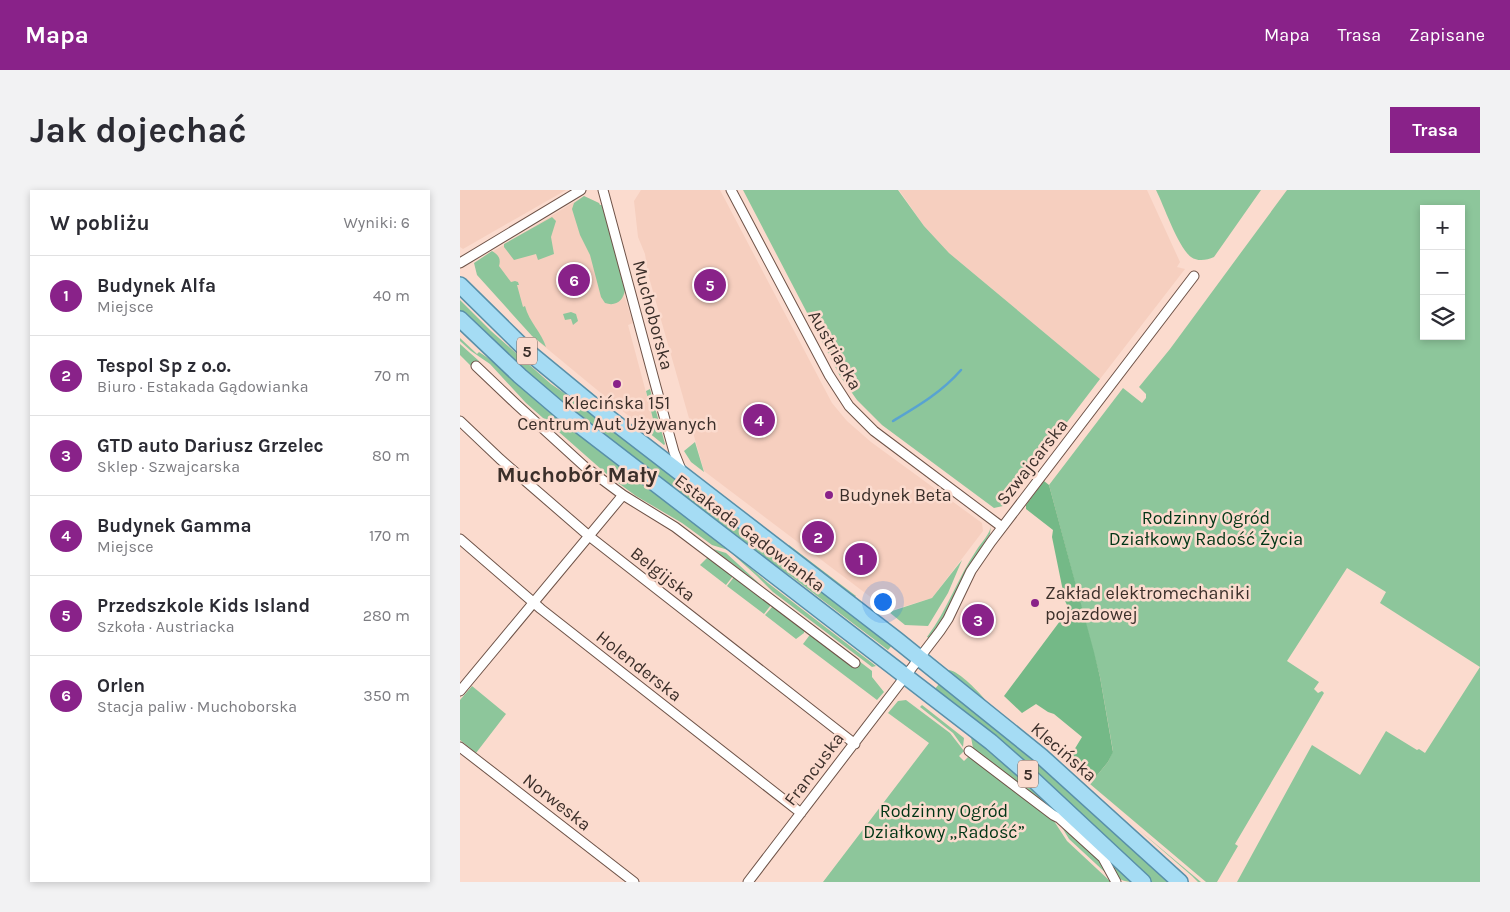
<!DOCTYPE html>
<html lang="pl">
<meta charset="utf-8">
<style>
:root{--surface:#fff;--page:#f2f2f3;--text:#2b2b33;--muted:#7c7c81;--line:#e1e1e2;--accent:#892289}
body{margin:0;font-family:Karla,sans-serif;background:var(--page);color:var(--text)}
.controls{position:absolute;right:15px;top:15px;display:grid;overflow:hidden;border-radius:0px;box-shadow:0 2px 8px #0003}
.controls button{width:45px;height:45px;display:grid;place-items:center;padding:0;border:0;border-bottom:1px solid var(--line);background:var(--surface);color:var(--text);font:25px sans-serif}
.you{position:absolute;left:422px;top:411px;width:18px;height:18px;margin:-12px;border:4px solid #fff;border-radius:50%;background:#1a73e8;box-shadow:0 0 0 8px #1a73e833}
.badge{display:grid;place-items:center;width:32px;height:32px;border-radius:50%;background:var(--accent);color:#fff;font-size:16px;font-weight:700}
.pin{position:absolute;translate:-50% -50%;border:2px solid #fff;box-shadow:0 1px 5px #0006}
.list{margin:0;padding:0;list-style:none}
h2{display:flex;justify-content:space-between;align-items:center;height:65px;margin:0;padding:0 20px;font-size:21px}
h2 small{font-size:16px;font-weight:400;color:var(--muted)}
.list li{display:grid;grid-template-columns:32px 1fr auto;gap:15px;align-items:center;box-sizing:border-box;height:80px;padding:0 20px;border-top:1px solid var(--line)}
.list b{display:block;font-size:19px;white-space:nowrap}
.list p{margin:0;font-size:16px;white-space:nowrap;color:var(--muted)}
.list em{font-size:16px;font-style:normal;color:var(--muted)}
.icon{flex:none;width:28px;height:28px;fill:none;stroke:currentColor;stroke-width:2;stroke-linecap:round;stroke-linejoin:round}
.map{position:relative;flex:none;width:1020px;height:692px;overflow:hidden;border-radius:0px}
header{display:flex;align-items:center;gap:30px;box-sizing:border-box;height:70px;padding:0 25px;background:var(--accent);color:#fff}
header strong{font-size:24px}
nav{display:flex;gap:28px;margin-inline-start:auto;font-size:18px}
.intro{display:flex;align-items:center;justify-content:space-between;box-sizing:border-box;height:120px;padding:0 30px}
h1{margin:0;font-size:35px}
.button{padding:12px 22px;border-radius:0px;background:var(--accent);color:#fff;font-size:18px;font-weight:700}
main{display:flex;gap:30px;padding:0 30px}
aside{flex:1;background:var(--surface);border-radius:0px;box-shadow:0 2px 8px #0003}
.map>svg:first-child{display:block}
.built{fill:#f6cfbf}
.green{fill:#8dc69b;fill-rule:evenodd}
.forest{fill:#74b987}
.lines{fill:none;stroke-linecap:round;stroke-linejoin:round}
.stream{stroke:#58a3d1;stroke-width:2.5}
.minor-casing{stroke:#6e5348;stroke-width:11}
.primary-casing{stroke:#5990a9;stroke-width:18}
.minor{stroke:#fff;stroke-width:9}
.primary{stroke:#a5dcf4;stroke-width:15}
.poi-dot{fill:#892289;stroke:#fbdbce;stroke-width:2}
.labels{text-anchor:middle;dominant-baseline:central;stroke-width:5;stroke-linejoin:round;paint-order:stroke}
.shield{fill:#fbdbce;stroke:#75635b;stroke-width:1}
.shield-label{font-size:16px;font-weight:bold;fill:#3b2f2a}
.street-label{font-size:18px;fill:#3b2f2a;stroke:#fbdbce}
.poi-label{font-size:18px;fill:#3b2f2a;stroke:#fbdbce;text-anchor:start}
.park-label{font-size:18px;fill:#003515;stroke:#fbdbce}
.district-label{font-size:22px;font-weight:bold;fill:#3b2f2a;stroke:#fbdbce}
</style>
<header>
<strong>Mapa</strong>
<nav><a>Mapa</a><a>Trasa</a><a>Zapisane</a></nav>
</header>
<div class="intro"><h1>Jak dojechać</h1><a class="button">Trasa</a></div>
<main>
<aside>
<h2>W pobliżu<small>Wyniki: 6</small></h2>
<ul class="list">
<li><span class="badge">1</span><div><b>Budynek Alfa</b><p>Miejsce</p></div><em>40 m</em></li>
<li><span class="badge">2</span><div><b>Tespol Sp z o.o.</b><p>Biuro · Estakada Gądowianka</p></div><em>70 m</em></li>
<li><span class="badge">3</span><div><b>GTD auto Dariusz Grzelec</b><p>Sklep · Szwajcarska</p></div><em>80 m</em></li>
<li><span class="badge">4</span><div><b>Budynek Gamma</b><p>Miejsce</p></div><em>170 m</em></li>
<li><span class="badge">5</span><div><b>Przedszkole Kids Island</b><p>Szkoła · Austriacka</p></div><em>280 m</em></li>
<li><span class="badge">6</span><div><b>Orlen</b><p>Stacja paliw · Muchoborska</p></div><em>350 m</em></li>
</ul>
</aside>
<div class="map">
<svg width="1020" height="692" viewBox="0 0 1020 692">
<rect width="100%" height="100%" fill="#fbdbce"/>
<path class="built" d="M0,0H106L3,59L0,57Z
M181,0H260L372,213L387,231L411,252L522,333L523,341L472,408L429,421L244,281L188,84L185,64L178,47L174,11Z
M439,0H687L720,72L717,77L725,79L640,189L489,63L464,36Z
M124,6L139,13L140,15H142L165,103L164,105L173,133L168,135L199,251L79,152L50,100L22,68Z"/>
<path class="green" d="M283,0H438L464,36L489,63L640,189L543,316L534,318L422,235L397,210L380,186Z
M696,0H801L754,67C747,70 738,72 731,67C718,57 704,16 696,0Z
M827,0H1020V692H777L852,555L900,585L926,541L957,560L959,559L965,563L1020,477L920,413L926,402L887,378L827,471L859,492L854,499L858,503L862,501L864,503L775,654L778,656L757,692H746L630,594L648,572L653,561L640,487L589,295L663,198L682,213L686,208V204L679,197L710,159ZM964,19H1001V146H964Z
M124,6L139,13L140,15H142L165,99C164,110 156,117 145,113L141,107L130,65L120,45L112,19L114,13Z
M92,27L96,31L91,47L94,64L78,70L76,64L54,70L44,57V54Z
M32,61C39,65 41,69 39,76L51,92L55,91L58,92L59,95H57L63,117L65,116C69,132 82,143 86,157L72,146L17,85L14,73Z
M0,110L31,141L91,194L143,230L433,454L428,460L332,387L283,354L95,209L0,123Z
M111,122L116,124L118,131L113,135L111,129L105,130L103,124Z
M0,148L17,164L19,162L28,168L97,226L271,361L308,393L416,476L412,477L313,402L297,386L268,360L252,355L222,333L176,306L150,287L66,213L30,174L11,161L0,151Z
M0,154L19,171L13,178L0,165Z
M190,199L205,254L204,255L182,237L194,233L186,201Z
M235,252L244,282L231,272L224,261Z
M531,334L530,344L510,375L488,421L469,448L467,447C488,419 497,389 516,361C521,352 531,344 531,334Z
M328,355H329L396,406L395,407L386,403Z
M253,359L266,363L303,397Z
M248,367L273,386L266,395L240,375Z
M502,370L488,403L468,436L445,435L429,422L472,408Z
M274,387L311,415L304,424L267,396Z
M313,416L344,440V443L336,449L305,425Z
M351,445L393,478L399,471L412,481V487L424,502L417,510L343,454L349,446Z
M489,480C499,481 520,503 527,512L488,482Z
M479,494L533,536L620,608L711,692H691L474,500Z
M12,496L46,524L16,563L0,550V510Z
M446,510L490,543L504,561L499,566L504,571L509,566L594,631L607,651L651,692H363L469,553L428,523L438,511Z
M462,515L504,548L503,557L493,543L460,517Z
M511,547L524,554L675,692C656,692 656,685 647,670L513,558Z
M597,629L638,666L649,686L609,649Z
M679,640L741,692H738L732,686Z"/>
<path class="forest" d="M584,291L589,295L634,462L640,487L653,562L648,572L630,594L620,570L611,565L622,547L594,524L588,522L576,514L562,523L544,506L609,419L605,411L592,347L593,340L566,319V315Z"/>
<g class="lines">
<path class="stream" d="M433,231C458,216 482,202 501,180"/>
<defs>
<path id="minor" d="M143,0L196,197L214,262L222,282
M271,0L369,185L389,216L414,241L542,337
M0,73L121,0
M16,176L56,214L124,276L163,305L215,337L395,473
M0,231L40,269L129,346L395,554
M0,349L81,419L341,623
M0,501L163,305
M0,557L174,692
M509,561L593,625L599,628L643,668L656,692
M288,692L480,441L488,429L511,381L531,352L734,86"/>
<path id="primary" d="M0,95L66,160L140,221L437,450L581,566L720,692
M0,129L60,186L101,221L531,552L563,580L683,692"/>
</defs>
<use href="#minor" class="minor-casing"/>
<use href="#primary" class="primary-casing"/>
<use href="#minor" class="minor"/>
<use href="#primary" class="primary"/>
</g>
<g class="poi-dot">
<circle cx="157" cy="194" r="5"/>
<circle cx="369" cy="305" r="5"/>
<circle cx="575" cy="413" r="5"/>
</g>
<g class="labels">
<g class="shield">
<rect x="57" y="147.5" width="20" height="27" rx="4"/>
<rect x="558" y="570.5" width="20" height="27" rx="4"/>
</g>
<g class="shield-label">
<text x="67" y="161">5</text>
<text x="568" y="584">5</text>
</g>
<g class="street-label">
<text transform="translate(193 125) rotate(75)">Muchoborska</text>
<text transform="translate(375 160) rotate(60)">Austriacka</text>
<text transform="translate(572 272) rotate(-52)">Szwajcarska</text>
<text transform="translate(290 343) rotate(37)">Estakada Gądowianka</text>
<text transform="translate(203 384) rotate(38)">Belgijska</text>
<text transform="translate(179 476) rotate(38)">Holenderska</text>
<text transform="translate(604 562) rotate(41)">Klecińska</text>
<text transform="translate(354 579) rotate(-53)">Francuska</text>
<text transform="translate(97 612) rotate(38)">Norweska</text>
</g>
<g class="poi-label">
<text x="157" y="213" text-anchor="middle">Klecińska 151<tspan x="157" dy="21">Centrum Aut Używanych</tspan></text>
<text x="379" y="305">Budynek Beta</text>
<text x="585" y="403">Zakład elektromechaniki<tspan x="585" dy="21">pojazdowej</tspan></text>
</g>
<g class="park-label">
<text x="746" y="328">Rodzinny Ogród<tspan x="746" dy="21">Działkowy Radość Życia</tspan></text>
<text x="484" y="621">Rodzinny Ogród<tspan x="484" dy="21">Działkowy „Radość”</tspan></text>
</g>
<g class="district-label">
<text x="117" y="285">Muchobór Mały</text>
</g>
</g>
</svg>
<div class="controls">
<button>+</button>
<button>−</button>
<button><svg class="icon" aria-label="layers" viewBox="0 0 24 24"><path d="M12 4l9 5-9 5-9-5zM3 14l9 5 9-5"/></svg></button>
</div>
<div class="you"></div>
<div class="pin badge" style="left:401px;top:369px">1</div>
<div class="pin badge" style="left:358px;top:347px">2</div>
<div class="pin badge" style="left:518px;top:430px">3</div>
<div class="pin badge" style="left:299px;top:230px">4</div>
<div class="pin badge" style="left:250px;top:95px">5</div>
<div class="pin badge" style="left:114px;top:90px">6</div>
</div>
</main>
